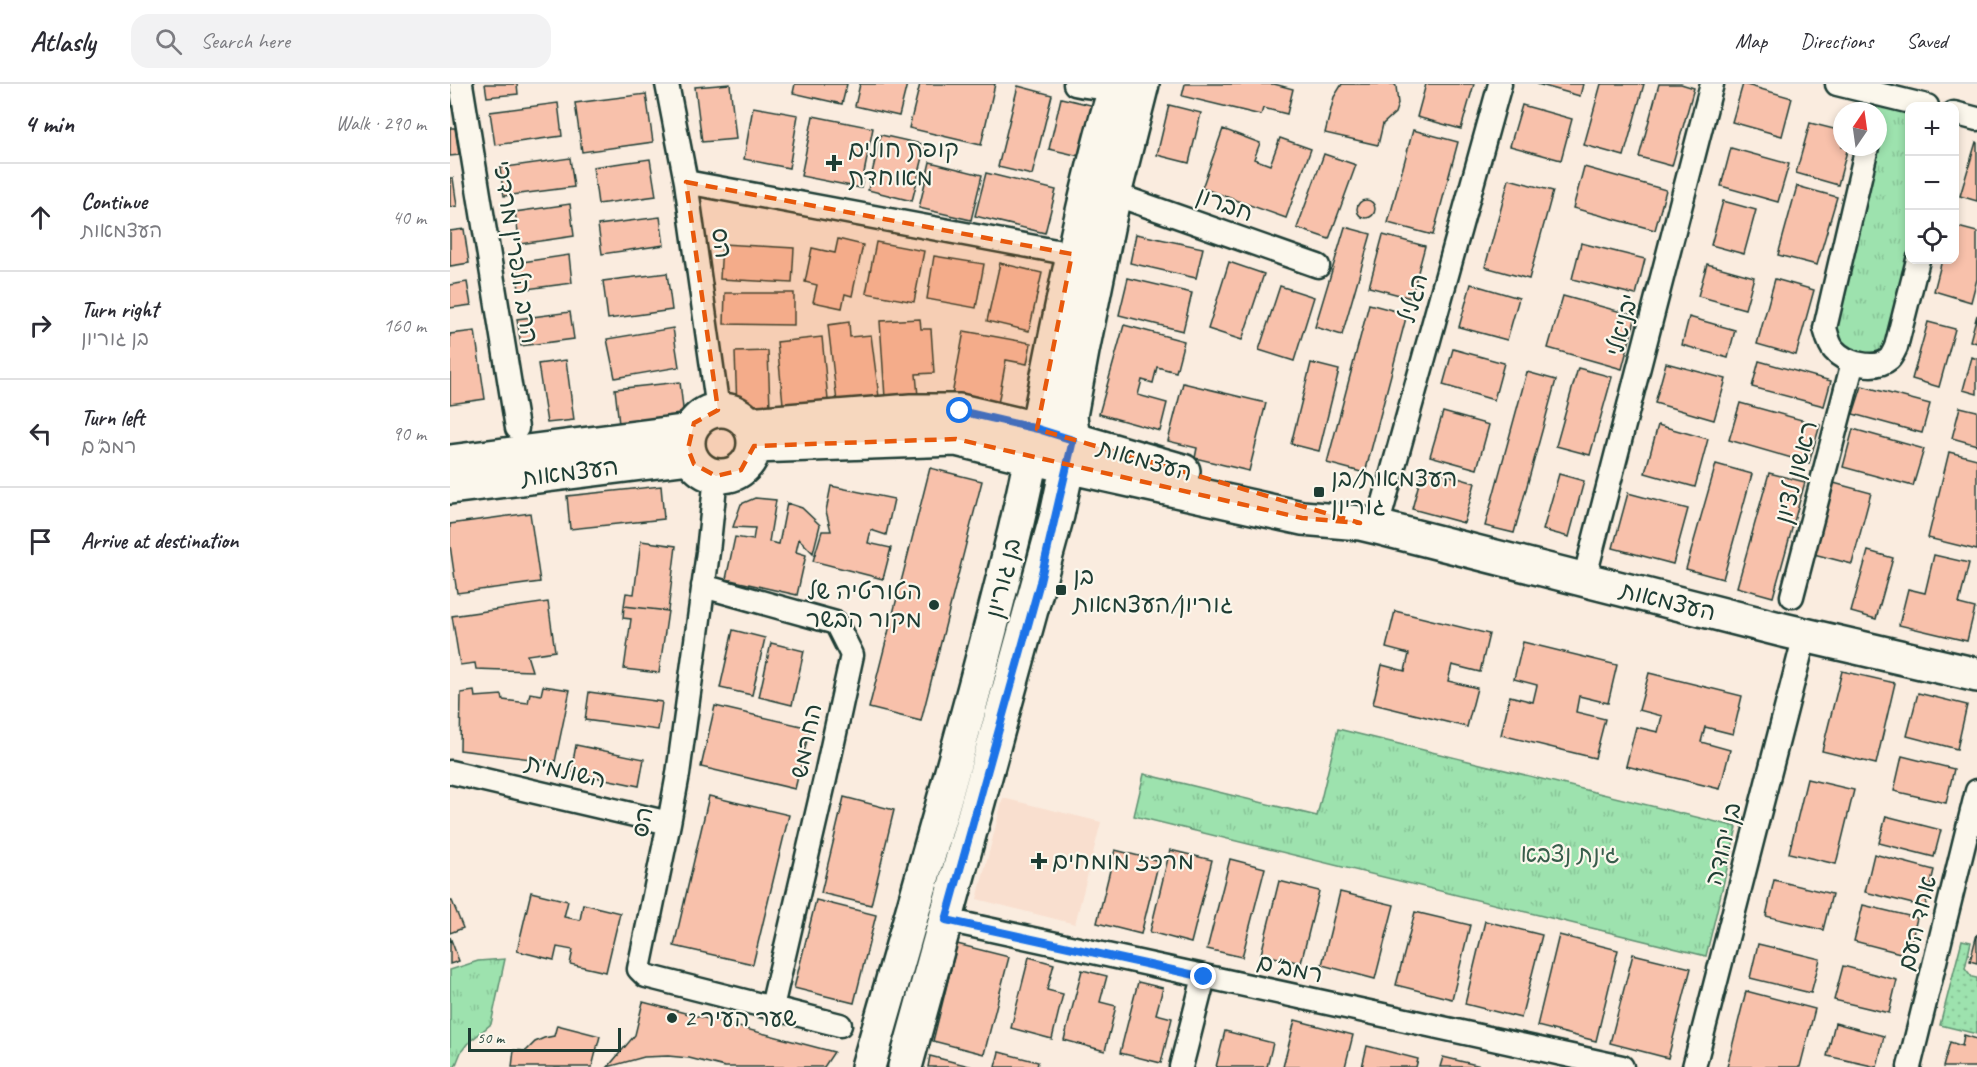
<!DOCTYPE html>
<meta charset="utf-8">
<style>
:root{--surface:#fff;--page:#f2f2f3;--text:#2b2b33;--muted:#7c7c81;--line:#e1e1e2}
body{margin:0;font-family:Caveat,"Playpen Sans Hebrew",sans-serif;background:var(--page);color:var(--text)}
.controls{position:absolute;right:18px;top:18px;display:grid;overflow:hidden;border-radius:12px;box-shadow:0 3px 9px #0003}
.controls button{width:54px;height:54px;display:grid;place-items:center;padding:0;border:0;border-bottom:2px solid var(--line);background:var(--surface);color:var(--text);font:30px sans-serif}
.compass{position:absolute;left:1383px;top:18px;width:54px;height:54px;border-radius:50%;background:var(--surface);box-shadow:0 3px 9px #0003;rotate:13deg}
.scale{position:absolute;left:18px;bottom:15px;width:153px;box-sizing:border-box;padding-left:6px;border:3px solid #1f3d34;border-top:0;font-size:16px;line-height:21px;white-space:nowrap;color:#1f3d34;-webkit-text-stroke:4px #fbf7ec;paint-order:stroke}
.stop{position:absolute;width:18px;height:18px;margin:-14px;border:4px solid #1a73e8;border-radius:50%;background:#fff}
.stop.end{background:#1a73e8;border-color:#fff;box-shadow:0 2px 6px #0008}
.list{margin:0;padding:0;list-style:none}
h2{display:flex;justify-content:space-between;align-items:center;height:78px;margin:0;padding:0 24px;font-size:26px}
h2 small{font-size:20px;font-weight:400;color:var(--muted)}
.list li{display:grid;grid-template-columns:39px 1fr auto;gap:18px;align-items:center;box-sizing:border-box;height:108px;padding:0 24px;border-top:2px solid var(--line)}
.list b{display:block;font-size:22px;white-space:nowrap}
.list p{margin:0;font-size:20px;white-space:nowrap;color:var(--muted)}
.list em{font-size:20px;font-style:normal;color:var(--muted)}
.icon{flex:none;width:33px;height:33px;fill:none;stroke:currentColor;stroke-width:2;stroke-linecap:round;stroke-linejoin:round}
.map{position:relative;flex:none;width:1527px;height:983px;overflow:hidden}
header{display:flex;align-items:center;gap:36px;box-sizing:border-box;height:84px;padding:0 30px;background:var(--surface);border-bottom:2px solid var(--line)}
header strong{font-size:28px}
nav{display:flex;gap:33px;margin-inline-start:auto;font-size:21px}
.search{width:420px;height:54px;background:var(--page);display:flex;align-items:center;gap:15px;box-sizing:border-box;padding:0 21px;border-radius:18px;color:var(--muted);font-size:22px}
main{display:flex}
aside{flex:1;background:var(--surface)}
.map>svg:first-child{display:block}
.built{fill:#f9dfcf}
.grass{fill:url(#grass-dots);stroke:#5e9071;stroke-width:1.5}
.park{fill:url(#park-tufts);stroke:#5e9071;stroke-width:1.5}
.building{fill:#f8c1ab;stroke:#1f3d34;stroke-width:1.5}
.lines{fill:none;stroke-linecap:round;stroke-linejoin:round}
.street-casing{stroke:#1f3d34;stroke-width:27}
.secondary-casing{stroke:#1f3d34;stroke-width:38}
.street{stroke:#fbf7ec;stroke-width:22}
.secondary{stroke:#fbf7ec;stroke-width:33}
.route{stroke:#1a73e8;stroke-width:8}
.marked{fill:#e8590c;fill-opacity:0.2;stroke:#e8590c;stroke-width:4.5;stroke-dasharray:12 8;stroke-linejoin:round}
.poi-dot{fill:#1f3d34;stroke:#fbf7ec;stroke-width:2}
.labels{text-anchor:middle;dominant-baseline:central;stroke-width:4.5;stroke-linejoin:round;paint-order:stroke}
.poi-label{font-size:24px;fill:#1f3d34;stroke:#fbf7ec;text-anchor:start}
.street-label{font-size:24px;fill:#1f3d34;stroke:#fbf7ec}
.park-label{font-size:24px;fill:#385e4c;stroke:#fbf7ec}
</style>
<header>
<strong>Atlasly</strong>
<div class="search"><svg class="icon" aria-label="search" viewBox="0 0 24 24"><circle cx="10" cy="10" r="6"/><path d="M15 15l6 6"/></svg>Search here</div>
<nav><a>Map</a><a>Directions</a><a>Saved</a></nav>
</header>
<main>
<aside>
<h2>4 min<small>Walk · 290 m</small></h2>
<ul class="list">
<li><svg class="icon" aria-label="ahead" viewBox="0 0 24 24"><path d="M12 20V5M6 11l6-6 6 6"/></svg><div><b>Continue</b><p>העצמאות</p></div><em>40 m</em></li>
<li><svg class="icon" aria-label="right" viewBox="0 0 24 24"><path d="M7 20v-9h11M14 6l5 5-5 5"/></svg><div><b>Turn right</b><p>בן גוריון</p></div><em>160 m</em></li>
<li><svg class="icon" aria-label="left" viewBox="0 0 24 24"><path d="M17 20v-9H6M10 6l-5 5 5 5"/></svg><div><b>Turn left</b><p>רמב&quot;ם</p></div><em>90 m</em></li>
<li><svg class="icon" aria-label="arrive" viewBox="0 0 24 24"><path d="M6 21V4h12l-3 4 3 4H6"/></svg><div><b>Arrive at destination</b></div></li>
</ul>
</aside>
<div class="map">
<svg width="1527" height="983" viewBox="0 0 1527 983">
<defs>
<pattern id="grass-dots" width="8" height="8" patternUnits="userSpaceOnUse" patternTransform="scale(1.5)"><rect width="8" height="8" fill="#9de2ae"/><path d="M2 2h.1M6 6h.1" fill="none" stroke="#87c396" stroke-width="1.8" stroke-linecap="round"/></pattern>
<pattern id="park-tufts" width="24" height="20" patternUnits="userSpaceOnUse" patternTransform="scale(1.5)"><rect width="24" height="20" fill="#9de2ae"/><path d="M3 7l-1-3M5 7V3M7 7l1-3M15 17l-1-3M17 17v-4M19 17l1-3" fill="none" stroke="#87c396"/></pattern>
</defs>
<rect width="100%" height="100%" fill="#faecdf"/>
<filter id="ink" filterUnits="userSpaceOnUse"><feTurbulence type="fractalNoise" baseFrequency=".0167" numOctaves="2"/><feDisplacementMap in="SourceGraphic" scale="12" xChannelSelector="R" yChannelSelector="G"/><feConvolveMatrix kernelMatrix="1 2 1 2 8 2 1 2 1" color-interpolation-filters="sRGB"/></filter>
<g filter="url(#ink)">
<path class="built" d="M553,714L651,738L625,840L527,815Z"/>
<path class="grass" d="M1512,856L1521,858L1515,884L1522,893L1527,894V950L1490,941Z"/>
<path class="park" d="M1429,11L1460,22V176L1440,274L1393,273L1380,217L1417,63H1428V27H1426Z
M888,645L1287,743L1256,872L684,732L694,690L867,732Z
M55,875L41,940L17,960L11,968L5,983H0V886L28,877Z"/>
<path class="building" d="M35,0H67L68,10L37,13Z
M280,0L286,55L252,58L245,3Z
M345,0H397L392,20L343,9Z
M410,0H457L449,32L405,22Z
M470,0H545L531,61L459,44Z
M735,0H824L843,5L837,30L813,24L811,31L732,12Z
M892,0H944L946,2L948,20L945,29L933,40L928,61L875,49L884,13Z
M976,0H1024L1011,45L967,33Z
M1087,0H1133L1130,12Z
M1151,0H1194L1174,72L1134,61Z
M1209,0H1231L1244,4L1222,82L1189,73Z
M1293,0L1342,14L1332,52L1282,38Z
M568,2L602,11L582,91L548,83Z
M196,10L203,58L132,68L125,19Z
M611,14L645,22L634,73L599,65Z
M108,19L112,52L45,61L40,28Z
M719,21L751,29L739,79L707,71Z
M1072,21L1122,35L1111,76L1060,62Z
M303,23L348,31L339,84L294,75Z
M363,32L423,44L411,104L351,92Z
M1360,39L1392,47V63H1398L1388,101L1346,89Z
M0,44H5L9,71L0,72Z
M773,45L810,59L804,75L820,81L830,54L861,65L836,134L752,104Z
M963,46L1008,58L983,151L938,139Z
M431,51L476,61L462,117L418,106Z
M1526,58L1527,59V117L1510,112Z
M1281,64L1339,80L1328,118L1271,102Z
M874,70L906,81L879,155L847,144Z
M120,74L124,103L54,112L50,84Z
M200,75L206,112L148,120L143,83Z
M480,78L532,91L521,136L469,124Z
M1134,83L1216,106L1205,146L1123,124Z
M536,89L606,106L595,149L525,132Z
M0,94H3L7,122L0,123Z
M1059,95L1103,107L1079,195L1035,183Z
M1347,102L1387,113L1367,181L1328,171Z
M907 125a9 9 0 1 1 18 0a9 9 0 1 1-18 0Z
M1273,117L1306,126L1294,170L1261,161Z
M120,120L124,152L70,160L65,128Z
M210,133L214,161L152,170L148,141Z
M1504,142L1527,148V195L1521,218L1484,207L1492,176H1504Z
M895,143L921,150L892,251L865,243Z
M14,145L19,179L0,182V147Z
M686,150L753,164L746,194L680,179Z
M933,151L975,162L961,214L919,203Z
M388,155L413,161L402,212L395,210L392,224L363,218L367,201L355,198L362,164L385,169Z
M426,158L474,167L464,218L416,209Z
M1131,159L1195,175L1186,211L1122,195Z
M272,160L344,164L342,199L270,195Z
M119,171L122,199L69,206L66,179Z
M484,172L534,180L526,224L477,215Z
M779,178L814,190L792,256L758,245Z
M550,179L592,189L579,247L537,237Z
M1257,180L1304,193L1295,225L1248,212Z
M217,189L222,226L158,235L153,197Z
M678,194L742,209L733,247L669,231Z
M1325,195L1364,206L1346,271L1307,260Z
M17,198L21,221L0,224V201Z
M1021,200L1069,214L1057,256L1009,243Z
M830,202L864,213L844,277L809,266Z
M275,209H344V241L274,240Z
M1113,212L1186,232L1172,285L1098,264Z
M919,220L957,230L915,389L877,379Z
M120,228L124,255L71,262L67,235Z
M1527,231V259L1520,257Z
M1239,233L1285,246L1278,274L1232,261Z
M470,235L471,245H481L484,289L466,290L468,312L435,314L430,237Z
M399,238L400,253L421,251L429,313L387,318L378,241Z
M1478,238L1505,245L1489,303L1462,295Z
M674,241L734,257L726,288L707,283L703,299L692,296L688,311L717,319L710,347L649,330Z
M223,244L229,283L165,294L157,255Z
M25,247L35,315L0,320V250Z
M514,247L581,259L577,280L556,276L548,320L502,311Z
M372,253L378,316L333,320L327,258Z
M1003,265L1054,279L1044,316L993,301Z
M318,267L320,324L287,325L285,268Z
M1522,273L1527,275V310L1513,306Z
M116,276L124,336L97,339L88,280Z
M1309,277L1381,297L1374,322L1302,303Z
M861,279L889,286L869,367L841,360Z
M1216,279L1276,295L1264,336L1205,319Z
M1128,284L1162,293L1140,371L1106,362Z
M1077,288L1106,296L1064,449L1035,442Z
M230,298L234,333L169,340L165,305Z
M733,299L816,319L799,387L745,374L747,364L718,357Z
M1412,302L1480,320L1472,349L1403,330Z
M1290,319L1370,341L1359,379L1279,356Z
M1510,323L1527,327V361L1502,354Z
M993,328L1039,341L1027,385L980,372Z
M1208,341L1258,355L1245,403L1195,389Z
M1403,345L1474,365L1463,402L1393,383Z
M1499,368L1527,375V466L1478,454Z
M1266,380L1302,390L1273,495L1236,485Z
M480,384L532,397L471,637L419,624Z
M973,384L1025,399L1014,439L962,425Z
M1319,389L1355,398L1323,513L1287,503Z
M1109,390L1134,397L1119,453L1093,446Z
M1380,398L1421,409L1402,480L1360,469Z
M211,402L214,435L120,445L117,412Z
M381,402L444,415L436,451L421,446L418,459L441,464L433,495L363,477L372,447H381L376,427Z
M1178,409L1238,425L1223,480L1163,464Z
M305,414L326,416L319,458L329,460L337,419L352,424L370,441L363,469L349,455L346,468L356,471L347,511L276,495L285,453L303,456L305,444L283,443L291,420Z
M80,429L90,498L7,509L0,461V440Z
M191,457L226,462L218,527L174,522L176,509L184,510Z
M1418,467L1443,474L1426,535L1401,528Z
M1484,471L1519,479L1509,520L1525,524L1517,557L1449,541L1458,505L1475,509Z
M98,518L105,567L77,571L82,587L26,585L25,579L10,581L2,532Z
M174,522L218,527L209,589L174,585L181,535L173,534Z
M945,527L1039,550L1030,588L1002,581L998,597L1027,604L1017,643L923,620L932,581L955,587L959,570L936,564Z
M283,546L315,554L302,611L270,604Z
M1073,558L1167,581L1158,619L1129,612L1126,628L1155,635L1145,674L1051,651L1060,612L1083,618L1087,601L1064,595Z
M321,559L354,567L342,621L309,613Z
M1392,587L1445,599L1426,680L1372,667Z
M1199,589L1292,612L1283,650L1255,643L1251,658L1280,666L1270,705L1176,682L1186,643L1208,648L1212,632L1189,626Z
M93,602L120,606L105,678L10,666L11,609L24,607L25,613L52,611L53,616L78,619L80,609L91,611Z
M139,608L212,618L208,646L135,636Z
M1468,609L1517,621L1507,665L1457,652Z
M265,622L360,644L345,705L251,683Z
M126,661L194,675L189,702L121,688Z
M1452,672L1504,685L1496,719L1444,707Z
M1357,695L1404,706L1386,780L1339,769Z
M259,712L339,731L303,880L224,862Z
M394,713L444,726L421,821L371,809Z
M1436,732L1491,746L1484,773L1429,759Z
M665,766L709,777L691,850L647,839Z
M720,766L762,776L741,859L700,848Z
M1424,770L1484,786L1475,823L1415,808Z
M780,775L815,784L792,873L757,865Z
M1324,796L1382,810L1373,846L1316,832Z
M829,797L869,807L851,879L811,870Z
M81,808L118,817L114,833L130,836L133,820L170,829L156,888L120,880L123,866L107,863L104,876L67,867Z
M890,808L944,821L925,895L872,881Z
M366,816L426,831L404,919L344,904Z
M0,817H2L13,844L0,849Z
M1413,821L1467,834L1458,871L1404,857Z
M965,828L1020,841L1002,915L946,901Z
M1035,837L1092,851L1071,934L1015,920Z
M1527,850V879L1520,877Z
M1109,851L1168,866L1146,957L1087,942Z
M0,853L9,877L0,880Z
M507,860L559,873L534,970L483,957Z
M1308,860L1370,875L1361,909L1300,894Z
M1183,870L1241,884L1218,974L1160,959Z
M579,873L604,880L597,906L613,910L602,955L561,944Z
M1393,882L1447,896L1439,929L1384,916Z
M632,886L657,892L650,918L666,922L655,967L614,956Z
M688,898L713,904L706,930L722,934L711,979L670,969Z
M1296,907L1365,925L1350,983H1277Z
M193,918L384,968L374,983H275L239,974L218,972L194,973L158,983L185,951Z
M845,936L903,951L895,983H833Z
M1385,939L1434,952L1427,983L1377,972Z
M107,941L150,952L142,983H62L64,966L76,967L85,958L94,954L104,952Z
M775,947L823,959L817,983H766Z
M1514,951L1527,955V983H1493L1500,958L1512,962Z
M917,962L968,975L966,983H912Z
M549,968L588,978L587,983H545Z
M480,972L523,983H478Z
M993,973L1035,983H990Z"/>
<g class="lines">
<defs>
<path id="street" d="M11,0L67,344
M217,0L236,98L268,326
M625,0C642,4 662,4 680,2
M1387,0L1477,22
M1504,29L1527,35
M1417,63L1375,244C1377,251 1379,261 1384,266C1395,279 1425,287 1439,275C1442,272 1444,267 1446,263L1468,176
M236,98L622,170
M664,110L868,182
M266,392L258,468L228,690L219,739L189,885L196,892L390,941
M927,443L1050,0
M1134,496L1262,0
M253,502L386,539L402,571L375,695L322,923
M1342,512L1403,278
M0,688L219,739
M496,836L1172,983
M731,983L754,893
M1244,983L1355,551
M1459,983L1527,707"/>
<path id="secondary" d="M238 359a33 33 0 1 1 66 0a33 33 0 1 1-66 0Z
M298,340L461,327H510L587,345L733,387
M304,362L506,355L617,382L852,434L910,439L927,443L1333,546L1527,591
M0,378L240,347
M0,403L240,373
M418,983C469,805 521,627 565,447C592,331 611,214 640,98C648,65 656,32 667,0
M455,983L607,431L623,356L620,332L632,267L664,110L692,0"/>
</defs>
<use href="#street" class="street-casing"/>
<use href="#secondary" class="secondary-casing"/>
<use href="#street" class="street"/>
<use href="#secondary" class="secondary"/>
</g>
</g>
<g class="lines" filter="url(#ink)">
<path class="route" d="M510,327L588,345L623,356L590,498L496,836L754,893"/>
</g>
<path class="marked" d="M236,98L622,170L587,345L910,439L852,434L506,355L304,362L291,386L266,392L244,380L238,365L244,339L268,326Z"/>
<g class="poi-dot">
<path d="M381 70h6v6h6v6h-6v6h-6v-6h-6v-6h6z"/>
<rect x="863" y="402" width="12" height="12" rx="3"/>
<rect x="605" y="500" width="12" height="12" rx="3"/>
<circle cx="484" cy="521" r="6"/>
<path d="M586 768h6v6h6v6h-6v6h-6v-6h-6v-6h6z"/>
<circle cx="222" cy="934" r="6"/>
</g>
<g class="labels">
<g class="poi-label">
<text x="398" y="65">קופת חולים<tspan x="398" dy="28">מאוחדת</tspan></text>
<text x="881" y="394">העצמאות/בן<tspan x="881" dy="28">גוריון</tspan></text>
<text x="623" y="492">בן<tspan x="623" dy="28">גוריון/העצמאות</tspan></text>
<text x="472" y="507" text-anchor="end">הטורטיה של<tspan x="472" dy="28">מקור הבשר</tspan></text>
<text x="602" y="777">מרכז מומחים</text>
<text x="234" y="934">שער העיר 2</text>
</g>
<g class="street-label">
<text transform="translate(775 120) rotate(20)">חברון</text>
<text transform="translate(272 159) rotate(82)">הס</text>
<text transform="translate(66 168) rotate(81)">הרב הלפרין מרדכי</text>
<text transform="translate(963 214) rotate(-74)">הגליל</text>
<text transform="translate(1172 241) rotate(-75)">יבניאלי</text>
<text transform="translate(695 376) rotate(16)">העצמאות</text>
<text transform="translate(120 388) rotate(-7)">העצמאות</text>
<text transform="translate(1346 388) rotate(-75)">ראשון לציון</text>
<text transform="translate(553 494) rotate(-76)">בן גוריון</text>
<text transform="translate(1218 517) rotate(14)">העצמאות</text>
<text transform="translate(356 657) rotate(-78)">החרמש</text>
<text transform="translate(116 687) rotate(13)">השולמית</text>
<text transform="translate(192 738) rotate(-79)">הס</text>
<text transform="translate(1273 760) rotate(-76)">בן יהודה</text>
<text transform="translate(1467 839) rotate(-76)">אחד העם</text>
<text transform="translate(840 884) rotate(12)">רמב"ם</text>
</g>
<g class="park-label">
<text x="1120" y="770">גינת נצבא</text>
</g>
</g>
</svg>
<div class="controls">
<button>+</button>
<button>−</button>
<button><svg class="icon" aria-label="locate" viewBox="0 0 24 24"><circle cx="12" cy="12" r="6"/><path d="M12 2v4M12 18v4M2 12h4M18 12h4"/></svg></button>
</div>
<svg class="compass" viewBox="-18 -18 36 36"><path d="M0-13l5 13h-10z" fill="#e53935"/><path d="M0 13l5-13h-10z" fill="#7c7c81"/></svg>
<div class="scale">50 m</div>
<div class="stop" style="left:510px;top:327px"></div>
<div class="stop end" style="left:754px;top:893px"></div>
</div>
</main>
